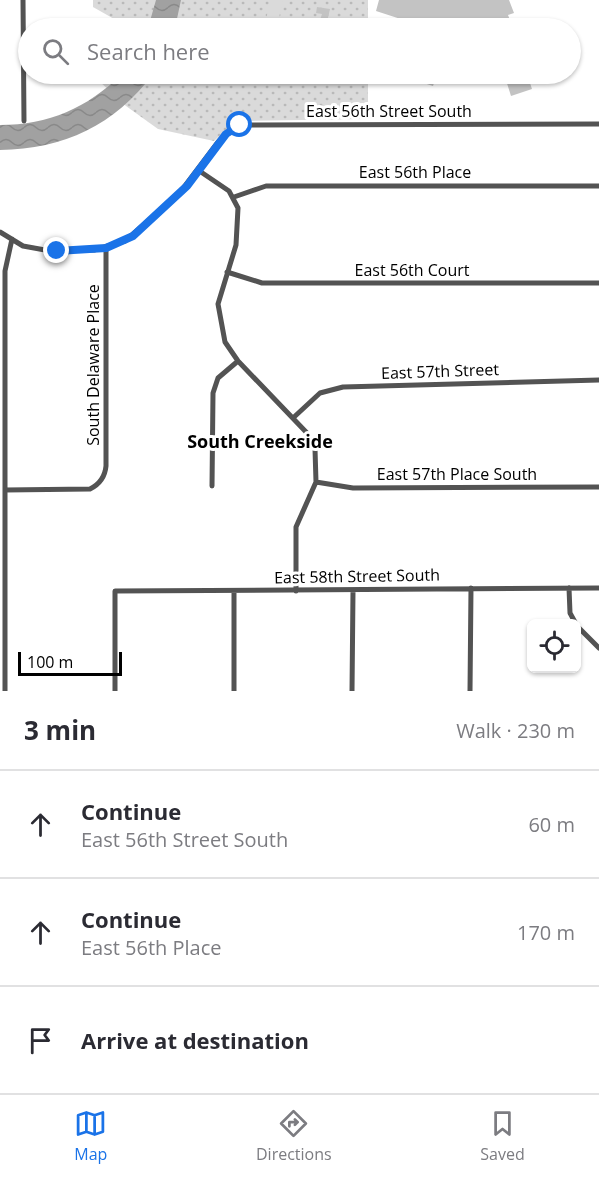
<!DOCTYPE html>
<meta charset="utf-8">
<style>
:root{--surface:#fff;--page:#f2f2f3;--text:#2b2b33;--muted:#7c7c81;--line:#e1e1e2;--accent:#1a73e8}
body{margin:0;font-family:"Open Sans",sans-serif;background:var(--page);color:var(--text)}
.controls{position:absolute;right:18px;bottom:18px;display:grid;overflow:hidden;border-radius:9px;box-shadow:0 2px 4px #0004}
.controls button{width:54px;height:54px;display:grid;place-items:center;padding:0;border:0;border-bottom:2px solid var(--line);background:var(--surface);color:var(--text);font:30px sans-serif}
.scale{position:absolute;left:18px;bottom:15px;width:104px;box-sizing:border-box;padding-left:6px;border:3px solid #000;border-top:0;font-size:16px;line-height:21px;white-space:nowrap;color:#000;-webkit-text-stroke:4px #fff;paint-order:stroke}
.stop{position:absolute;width:18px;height:18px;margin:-14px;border:4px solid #1a73e8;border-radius:50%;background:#fff}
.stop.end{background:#1a73e8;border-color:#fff;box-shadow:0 2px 6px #0008}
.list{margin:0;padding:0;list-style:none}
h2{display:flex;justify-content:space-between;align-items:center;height:78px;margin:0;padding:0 24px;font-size:26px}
h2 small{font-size:20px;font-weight:400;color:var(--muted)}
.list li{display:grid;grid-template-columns:39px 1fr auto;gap:18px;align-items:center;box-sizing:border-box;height:108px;padding:0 24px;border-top:2px solid var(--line)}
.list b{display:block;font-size:22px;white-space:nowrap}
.list p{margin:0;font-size:20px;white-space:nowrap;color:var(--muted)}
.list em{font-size:20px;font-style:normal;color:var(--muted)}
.icon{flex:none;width:33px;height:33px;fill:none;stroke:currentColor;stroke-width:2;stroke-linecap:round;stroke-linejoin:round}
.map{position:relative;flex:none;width:599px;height:691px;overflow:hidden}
.search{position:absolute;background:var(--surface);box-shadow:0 2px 4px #0004;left:18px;right:18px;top:18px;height:66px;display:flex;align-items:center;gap:15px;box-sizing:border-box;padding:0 21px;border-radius:33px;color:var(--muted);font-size:22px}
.sheet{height:402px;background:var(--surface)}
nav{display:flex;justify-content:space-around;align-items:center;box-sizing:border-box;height:84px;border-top:2px solid var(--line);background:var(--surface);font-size:16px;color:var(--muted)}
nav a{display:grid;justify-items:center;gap:3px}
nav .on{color:var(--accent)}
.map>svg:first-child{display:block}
.grass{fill:url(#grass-dots)}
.garden{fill:#dadada}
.water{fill:url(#water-waves)}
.building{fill:#c3c3c3}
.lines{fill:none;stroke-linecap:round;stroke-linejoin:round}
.minor{stroke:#535353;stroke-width:5}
.route{stroke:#1a73e8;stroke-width:8}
.labels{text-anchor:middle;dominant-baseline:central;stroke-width:6;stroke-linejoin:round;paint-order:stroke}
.street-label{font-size:16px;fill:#000;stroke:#fff}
.neighbourhood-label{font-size:18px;font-weight:bold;fill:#000;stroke:#fff}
</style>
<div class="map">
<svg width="599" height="691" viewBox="0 0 599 691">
<defs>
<pattern id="grass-dots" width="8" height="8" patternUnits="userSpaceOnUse" patternTransform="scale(1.5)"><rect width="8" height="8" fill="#dadada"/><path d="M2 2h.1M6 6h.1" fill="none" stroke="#b9b9b9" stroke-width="1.8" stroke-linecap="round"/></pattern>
<pattern id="water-waves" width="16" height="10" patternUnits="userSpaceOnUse" patternTransform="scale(1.5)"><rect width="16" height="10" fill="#a1a1a1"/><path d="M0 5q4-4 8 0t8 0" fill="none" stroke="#898989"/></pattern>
</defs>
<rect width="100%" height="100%" fill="#fff"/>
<path class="grass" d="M93,0H368V28H130L93,7Z
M107,74H368V119L244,121L231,125L214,141L158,129L126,106L99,81Z"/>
<path class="garden" d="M270,0H283L278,22L266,20Z"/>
<path class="water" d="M156,0H181L175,28H148Z
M122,74H153C115,125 64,149 0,150V125C49,125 87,108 122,74Z"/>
<path class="building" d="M379,0H509L514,13L508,15L513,28H428L429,23L415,18L413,23L376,11Z
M317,7L330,9L327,22L320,20L322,14L316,13Z
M413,74H437L433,86L411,79Z
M504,74H527L532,89L511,96Z"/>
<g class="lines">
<path class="minor" d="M23,0L24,121
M198,170L229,191L238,208L236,245L218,304L225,342L238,361L307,433L315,449L316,482L296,527V591
M234,197L266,186H599
M0,232L23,246L45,250H94L125,241L178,195L218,142L226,134L240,125L599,124
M227,272L262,283H599
M293,418L320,393L343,387L599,380
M316,482L353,488L599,487
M212,486L213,393L218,378L238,361
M5,490L90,489C100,484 105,477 106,466V248
M569,588L570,613L576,624
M234,591V691
M576,625L599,648
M5,691V271L12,239
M115,691V591L599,588
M352,691L353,591
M470,691L471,588"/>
</g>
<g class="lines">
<path class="route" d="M57,251L106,248L133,236L187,186L226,134L240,125"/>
</g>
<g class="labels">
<g class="street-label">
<text x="389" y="111">East 56th Street South</text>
<text x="415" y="172">East 56th Place</text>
<text x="412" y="270">East 56th Court</text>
<text transform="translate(93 365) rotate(-90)">South Delaware Place</text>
<text transform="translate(440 371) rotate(-2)">East 57th Street</text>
<text x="457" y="474">East 57th Place South</text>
<text transform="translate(357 576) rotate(-1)">East 58th Street South</text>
</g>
<g class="neighbourhood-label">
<text x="260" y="441">South Creekside</text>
</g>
</g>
</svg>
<div class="controls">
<button><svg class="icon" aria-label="locate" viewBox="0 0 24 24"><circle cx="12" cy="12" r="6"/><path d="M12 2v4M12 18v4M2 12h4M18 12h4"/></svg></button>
</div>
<div class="scale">100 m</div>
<div class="stop" style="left:240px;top:125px"></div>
<div class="stop end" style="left:57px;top:251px"></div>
<div class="search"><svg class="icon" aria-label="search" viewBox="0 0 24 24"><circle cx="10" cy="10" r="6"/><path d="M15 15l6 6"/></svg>Search here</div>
</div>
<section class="sheet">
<h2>3 min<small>Walk · 230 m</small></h2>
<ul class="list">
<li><svg class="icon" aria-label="ahead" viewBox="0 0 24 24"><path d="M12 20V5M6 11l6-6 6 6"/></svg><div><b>Continue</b><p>East 56th Street South</p></div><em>60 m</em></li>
<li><svg class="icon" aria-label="ahead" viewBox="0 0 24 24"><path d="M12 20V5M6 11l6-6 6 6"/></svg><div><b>Continue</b><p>East 56th Place</p></div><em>170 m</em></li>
<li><svg class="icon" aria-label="arrive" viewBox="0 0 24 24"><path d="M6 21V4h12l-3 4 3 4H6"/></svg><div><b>Arrive at destination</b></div></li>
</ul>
</section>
<nav>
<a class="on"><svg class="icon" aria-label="map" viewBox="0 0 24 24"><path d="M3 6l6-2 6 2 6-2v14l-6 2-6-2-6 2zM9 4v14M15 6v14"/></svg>Map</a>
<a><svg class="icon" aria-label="directions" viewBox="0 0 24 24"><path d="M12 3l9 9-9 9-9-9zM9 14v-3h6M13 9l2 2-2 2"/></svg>Directions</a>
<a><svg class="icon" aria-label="saved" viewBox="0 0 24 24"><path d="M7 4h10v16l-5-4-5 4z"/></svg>Saved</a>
</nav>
